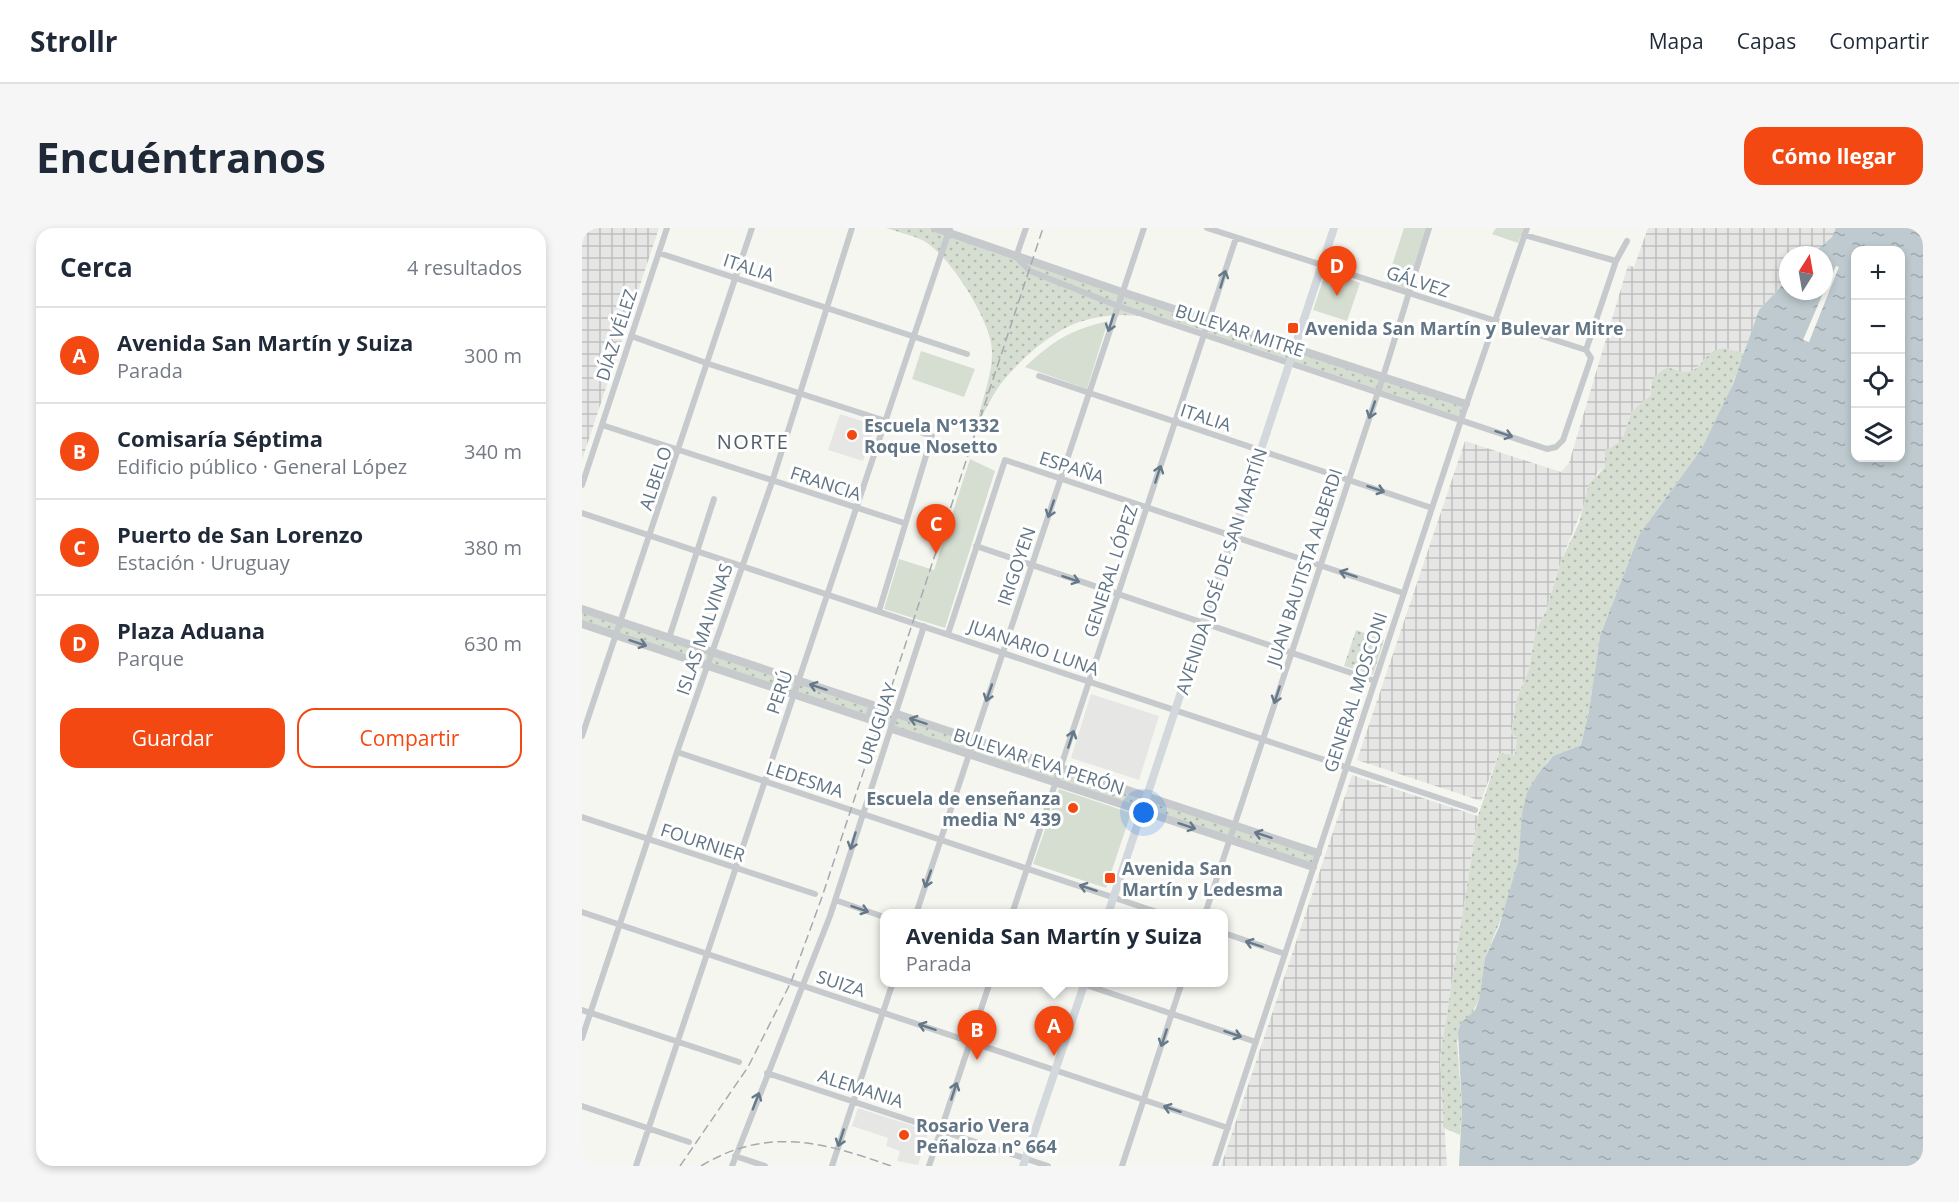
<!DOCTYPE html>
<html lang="es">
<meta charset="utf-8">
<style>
:root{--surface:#fff;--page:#f6f6f7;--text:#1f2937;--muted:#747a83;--line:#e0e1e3;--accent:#f44812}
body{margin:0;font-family:"Open Sans",sans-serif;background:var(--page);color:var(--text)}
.controls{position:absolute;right:18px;top:18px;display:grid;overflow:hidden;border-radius:12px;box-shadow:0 3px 9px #0003}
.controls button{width:54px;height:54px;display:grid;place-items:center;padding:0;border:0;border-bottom:2px solid var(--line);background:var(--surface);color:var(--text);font:30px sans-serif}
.compass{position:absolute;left:1197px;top:18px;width:54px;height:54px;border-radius:50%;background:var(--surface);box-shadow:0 3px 9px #0003;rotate:11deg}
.you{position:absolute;left:562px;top:585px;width:21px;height:21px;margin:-15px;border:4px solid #fff;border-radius:50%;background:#1a73e8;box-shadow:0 0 0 9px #1a73e833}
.badge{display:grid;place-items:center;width:39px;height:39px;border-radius:50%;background:var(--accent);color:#fff;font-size:20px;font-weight:700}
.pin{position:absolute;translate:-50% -50px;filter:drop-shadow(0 2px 3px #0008)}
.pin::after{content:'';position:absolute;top:32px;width:21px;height:18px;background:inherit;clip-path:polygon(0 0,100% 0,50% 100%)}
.popup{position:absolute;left:298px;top:681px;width:348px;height:78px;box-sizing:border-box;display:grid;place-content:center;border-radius:12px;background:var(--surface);filter:drop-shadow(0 2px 4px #0005);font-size:20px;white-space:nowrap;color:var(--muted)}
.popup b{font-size:22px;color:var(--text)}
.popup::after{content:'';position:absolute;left:50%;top:100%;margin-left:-12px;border:12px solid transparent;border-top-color:var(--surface)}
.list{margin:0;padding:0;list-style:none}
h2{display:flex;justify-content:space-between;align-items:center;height:78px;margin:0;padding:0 24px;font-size:26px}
h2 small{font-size:20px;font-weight:400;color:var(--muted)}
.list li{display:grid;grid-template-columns:39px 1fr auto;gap:18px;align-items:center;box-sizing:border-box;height:96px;padding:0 24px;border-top:2px solid var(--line)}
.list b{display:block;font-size:22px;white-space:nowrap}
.list p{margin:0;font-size:20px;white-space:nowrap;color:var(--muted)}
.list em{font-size:20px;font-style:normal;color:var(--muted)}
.actions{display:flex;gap:12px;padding:18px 24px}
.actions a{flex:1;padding:14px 0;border:2px solid var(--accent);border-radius:18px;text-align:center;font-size:21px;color:var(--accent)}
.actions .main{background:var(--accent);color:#fff}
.icon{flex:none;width:33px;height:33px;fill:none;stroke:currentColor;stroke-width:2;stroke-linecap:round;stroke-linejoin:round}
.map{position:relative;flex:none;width:1341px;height:938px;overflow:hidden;border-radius:18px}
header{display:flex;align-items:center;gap:36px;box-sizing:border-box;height:84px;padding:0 30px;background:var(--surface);border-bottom:2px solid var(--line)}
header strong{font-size:28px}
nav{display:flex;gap:33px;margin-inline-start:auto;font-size:21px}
.intro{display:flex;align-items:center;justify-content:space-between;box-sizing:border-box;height:144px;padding:0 36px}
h1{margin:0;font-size:42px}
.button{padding:15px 27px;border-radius:18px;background:var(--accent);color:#fff;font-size:21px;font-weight:700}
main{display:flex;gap:36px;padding:0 36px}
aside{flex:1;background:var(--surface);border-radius:18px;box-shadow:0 3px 9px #0003}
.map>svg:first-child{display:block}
.built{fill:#e6e7e5}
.industrial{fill:url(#industrial-grid)}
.grass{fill:url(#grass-dots)}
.park{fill:#d6ded2}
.water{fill:url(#water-ripples);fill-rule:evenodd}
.pier{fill:#f6f6f1}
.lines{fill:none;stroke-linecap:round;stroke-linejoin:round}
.minor{stroke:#c7cacd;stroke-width:6}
.tertiary{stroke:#c7cacd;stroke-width:8}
.secondary{stroke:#d3d8dd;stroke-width:8}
.rail{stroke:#a4aab0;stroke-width:1.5;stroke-dasharray:9 4.5;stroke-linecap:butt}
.oneway{stroke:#667989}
.poi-dot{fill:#f44812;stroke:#fff;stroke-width:2}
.labels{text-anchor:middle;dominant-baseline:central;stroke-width:6;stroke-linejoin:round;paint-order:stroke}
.street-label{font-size:18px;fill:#617585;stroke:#fff}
.poi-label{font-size:18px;font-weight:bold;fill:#617585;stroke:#fff;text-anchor:start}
.neighbourhood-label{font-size:20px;letter-spacing:1.5px;fill:#505e6a;stroke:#fff}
</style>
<header>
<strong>Strollr</strong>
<nav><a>Mapa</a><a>Capas</a><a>Compartir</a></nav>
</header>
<div class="intro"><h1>Encuéntranos</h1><a class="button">Cómo llegar</a></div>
<main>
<aside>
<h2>Cerca<small>4 resultados</small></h2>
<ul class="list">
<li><span class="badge">A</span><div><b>Avenida San Martín y Suiza</b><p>Parada</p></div><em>300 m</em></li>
<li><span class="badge">B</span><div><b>Comisaría Séptima</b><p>Edificio público · General López</p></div><em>340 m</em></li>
<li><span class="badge">C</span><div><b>Puerto de San Lorenzo</b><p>Estación · Uruguay</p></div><em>380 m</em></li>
<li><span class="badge">D</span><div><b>Plaza Aduana</b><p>Parque</p></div><em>630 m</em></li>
</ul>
<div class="actions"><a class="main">Guardar</a><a>Compartir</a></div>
</aside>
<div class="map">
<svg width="1341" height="938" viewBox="0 0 1341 938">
<defs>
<pattern id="industrial-grid" width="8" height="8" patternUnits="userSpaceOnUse" patternTransform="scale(1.5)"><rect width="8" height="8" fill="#e6e7e5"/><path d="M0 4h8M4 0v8" fill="none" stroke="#bec0bf"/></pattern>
<pattern id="grass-dots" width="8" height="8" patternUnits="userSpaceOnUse" patternTransform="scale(1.5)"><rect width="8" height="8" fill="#d6ded2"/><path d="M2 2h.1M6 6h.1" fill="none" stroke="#b1b9b0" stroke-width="1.8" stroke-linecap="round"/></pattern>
<pattern id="water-ripples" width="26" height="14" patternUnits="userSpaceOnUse" patternTransform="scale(1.5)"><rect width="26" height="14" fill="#becacf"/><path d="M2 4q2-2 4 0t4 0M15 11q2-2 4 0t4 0" fill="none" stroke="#9ea9ae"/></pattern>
</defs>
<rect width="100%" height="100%" fill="#f6f6f1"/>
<path class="built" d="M258,186L293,197L281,233L246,222Z
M509,466L577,488L557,552L489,530Z
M276,880L347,903L336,937L315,933L318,923L304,918L306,910L270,898Z"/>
<path class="industrial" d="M0,0H77L0,232Z
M1066,0H1254L1250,9L1229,27H1206V51L1177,82L1162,126L1144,120L1123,131L1110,144L1100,145L1086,139L1068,157L1069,167L1050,183L1040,212L1023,223V239L1015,245L979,333L964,383L954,402L947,441L935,470L929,506L935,509L933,527L917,525L899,573L775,532L883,213L979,244L987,235L1046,37L1052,39Z
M770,547L896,588L858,830L865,938H639Z"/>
<path class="grass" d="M304,0H353L884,176L879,192L571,89C547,86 520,86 497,94C469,104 436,133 418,157C409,169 403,184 395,197C399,171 414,141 409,115C404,86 366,25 340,12C329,7 316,4 304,0Z
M1144,120L1162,126L1145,170L1120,220L1057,307L1018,408L1007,483L999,517L971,528L965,534L940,585L936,634L925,676L903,730L897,772L875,813L880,880L878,907L862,900L858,830L896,588L917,525L933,527L935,509L929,506L935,470L947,441L954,402L964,383L979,333L997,295L1007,256L1023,239V223L1040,212L1050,183L1069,167C1067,151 1073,147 1086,139C1124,156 1113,123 1144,120Z
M0,381L736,625L731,639L0,396Z
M774,402L802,412L791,447L762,438Z"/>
<path class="park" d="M822,0H845L825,62L804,56Z
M914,0H942L936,15L910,6Z
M744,43L778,55L765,93L731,82Z
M526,93L505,161L443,139C472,112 488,102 526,93Z
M339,123L393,141L382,169L330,151Z
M388,231L413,243L363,400L302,381L317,331L352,342Z
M477,561L549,585L524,660L451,636Z"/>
<path class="water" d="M1254,0H1341V938H877L880,880L876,804L879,795L893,782L897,772L903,730L917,699L936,634L940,585L945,565L956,546L971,528L999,517L1007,483L1018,408L1057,307L1120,220L1151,156L1177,82L1206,51V63H1242V27H1229L1250,9ZM1274,22H1318V230H1274Z"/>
<path class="pier" d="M1254,38L1257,39L1227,114L1221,112L1242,63V48L1247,52Z"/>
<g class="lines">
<path class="minor" d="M444,0L434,29L448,43L536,78L965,221L974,219L981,212L1009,130L1004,122
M625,0L1004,122
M942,7L1034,33
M77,25L385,126
M49,108L127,136L350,208L297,383
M1004,122L1034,33L1045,13
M457,148L850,280
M20,197L322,295
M0,257L85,0
M0,285L893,582
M394,318L793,453
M366,406L423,232L821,365
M87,410L132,271
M0,508L170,0
M95,524L581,686
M0,589L233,666
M253,672L302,689
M0,684L646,900
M334,686L562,0
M430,686L654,10
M623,686L801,149L847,0
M642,705L703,726
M495,754L674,814
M0,782L157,834
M0,810L95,524L190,254L270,0
M185,845L466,938
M0,878L107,914
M153,928L183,938
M54,938L368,0
M150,938L248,688L342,398
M250,938L311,754
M347,938L408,754
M540,938L600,754
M633,938L879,192L945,0"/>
<path class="tertiary" d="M353,0L540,64L884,176
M0,381L291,477L286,491L0,396
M315,486L736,625
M310,501L731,639"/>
<path class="secondary" d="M526,686L752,0
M441,938L503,754"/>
<path class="rail" d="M98,938L166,839L209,754L240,669L461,0
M119,938C185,898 242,914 309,938"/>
</g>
<defs><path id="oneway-shaft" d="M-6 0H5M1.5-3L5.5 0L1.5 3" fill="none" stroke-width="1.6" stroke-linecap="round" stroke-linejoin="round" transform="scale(1.5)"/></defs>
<g class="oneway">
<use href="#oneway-shaft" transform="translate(641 51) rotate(-73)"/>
<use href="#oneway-shaft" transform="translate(529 95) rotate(108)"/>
<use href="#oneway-shaft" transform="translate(790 182) rotate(109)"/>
<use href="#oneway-shaft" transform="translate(922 206) rotate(18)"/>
<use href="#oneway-shaft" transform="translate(576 246) rotate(-72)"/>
<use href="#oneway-shaft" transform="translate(794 261) rotate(19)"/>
<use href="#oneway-shaft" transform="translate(469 281) rotate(109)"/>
<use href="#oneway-shaft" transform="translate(766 346) rotate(-162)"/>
<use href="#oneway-shaft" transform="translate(489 351) rotate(18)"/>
<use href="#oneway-shaft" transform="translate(56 415) rotate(18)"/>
<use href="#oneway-shaft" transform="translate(236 459) rotate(-162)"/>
<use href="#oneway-shaft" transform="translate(407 465) rotate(109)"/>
<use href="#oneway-shaft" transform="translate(695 467) rotate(108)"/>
<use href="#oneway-shaft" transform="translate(336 493) rotate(-162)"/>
<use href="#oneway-shaft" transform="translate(489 511) rotate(-72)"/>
<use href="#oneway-shaft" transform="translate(605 598) rotate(18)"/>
<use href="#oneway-shaft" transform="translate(681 607) rotate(-162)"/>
<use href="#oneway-shaft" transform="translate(271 613) rotate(107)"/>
<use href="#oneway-shaft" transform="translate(346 651) rotate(109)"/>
<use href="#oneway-shaft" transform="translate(506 660) rotate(-162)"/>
<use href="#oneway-shaft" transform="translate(278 681) rotate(19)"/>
<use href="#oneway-shaft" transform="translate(672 716) rotate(-162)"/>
<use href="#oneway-shaft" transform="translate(345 799) rotate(-162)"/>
<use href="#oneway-shaft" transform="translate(651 806) rotate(19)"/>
<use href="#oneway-shaft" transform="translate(582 810) rotate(108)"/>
<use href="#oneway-shaft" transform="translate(372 863) rotate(-72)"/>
<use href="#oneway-shaft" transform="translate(174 873) rotate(-69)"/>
<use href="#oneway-shaft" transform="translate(590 881) rotate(-162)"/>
<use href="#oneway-shaft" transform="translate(259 910) rotate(108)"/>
</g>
<g class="poi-dot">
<rect x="705" y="94" width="12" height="12" rx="3"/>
<circle cx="270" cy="207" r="6"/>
<circle cx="491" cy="580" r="6"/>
<rect x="522" y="644" width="12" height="12" rx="3"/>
<circle cx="322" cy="907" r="6"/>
</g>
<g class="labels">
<g class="street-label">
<text transform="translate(167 39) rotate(18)">ITALIA</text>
<text transform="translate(836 53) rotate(18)">GÁLVEZ</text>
<text transform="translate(658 102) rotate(18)">BULEVAR MITRE</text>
<text transform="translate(34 107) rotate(-72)">DÍAZ VÉLEZ</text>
<text transform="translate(624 189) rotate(18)">ITALIA</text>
<text transform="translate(490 239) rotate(18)">ESPAÑA</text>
<text transform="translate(73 250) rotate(-71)">ALBELO</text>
<text transform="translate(244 255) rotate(18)">FRANCIA</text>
<text transform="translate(434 338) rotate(-71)">IRIGOYEN</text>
<text transform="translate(722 339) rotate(-72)">JUAN BAUTISTA ALBERDI</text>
<text transform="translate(528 343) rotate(-72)">GENERAL LÓPEZ</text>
<text transform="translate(639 343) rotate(-72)">AVENIDA JOSÉ DE SAN MARTÍN</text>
<text transform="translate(122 401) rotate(-71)">ISLAS MALVINAS</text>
<text transform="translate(452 419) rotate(19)">JUANARIO LUNA</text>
<text transform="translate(197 464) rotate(-71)">PERÚ</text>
<text transform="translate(773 464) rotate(-72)">GENERAL MOSCONI</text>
<text transform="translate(295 496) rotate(-71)">URUGUAY</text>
<text transform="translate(457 533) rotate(18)">BULEVAR EVA PERÓN</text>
<text transform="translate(223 551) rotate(18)">LEDESMA</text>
<text transform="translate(121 614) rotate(18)">FOURNIER</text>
<text transform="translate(259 755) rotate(18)">SUIZA</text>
<text transform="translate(279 860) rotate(18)">ALEMANIA</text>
</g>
<g class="poi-label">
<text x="723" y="100">Avenida San Martín y Bulevar Mitre</text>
<text x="282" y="197">Escuela N°1332<tspan x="282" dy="21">Roque Nosetto</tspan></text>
<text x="479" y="570" text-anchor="end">Escuela de enseñanza<tspan x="479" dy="21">media N° 439</tspan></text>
<text x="540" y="640">Avenida San<tspan x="540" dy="21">Martín y Ledesma</tspan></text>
<text x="334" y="897">Rosario Vera<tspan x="334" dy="21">Peñaloza n° 664</tspan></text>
</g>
<g class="neighbourhood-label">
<text x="171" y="213">NORTE</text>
</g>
</g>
</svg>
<div class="controls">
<button>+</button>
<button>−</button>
<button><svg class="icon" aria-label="locate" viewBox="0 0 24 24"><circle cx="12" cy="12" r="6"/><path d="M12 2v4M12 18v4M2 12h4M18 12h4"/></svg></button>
<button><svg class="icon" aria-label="layers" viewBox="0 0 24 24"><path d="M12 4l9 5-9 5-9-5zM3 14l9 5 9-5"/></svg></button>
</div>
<svg class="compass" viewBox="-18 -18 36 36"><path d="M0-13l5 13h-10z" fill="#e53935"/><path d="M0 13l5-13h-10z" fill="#747a83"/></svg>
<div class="you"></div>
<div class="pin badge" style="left:472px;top:828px">A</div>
<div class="popup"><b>Avenida San Martín y Suiza</b>Parada</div>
<div class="pin badge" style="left:395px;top:832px">B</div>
<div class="pin badge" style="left:354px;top:326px">C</div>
<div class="pin badge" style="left:755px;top:68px">D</div>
</div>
</main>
